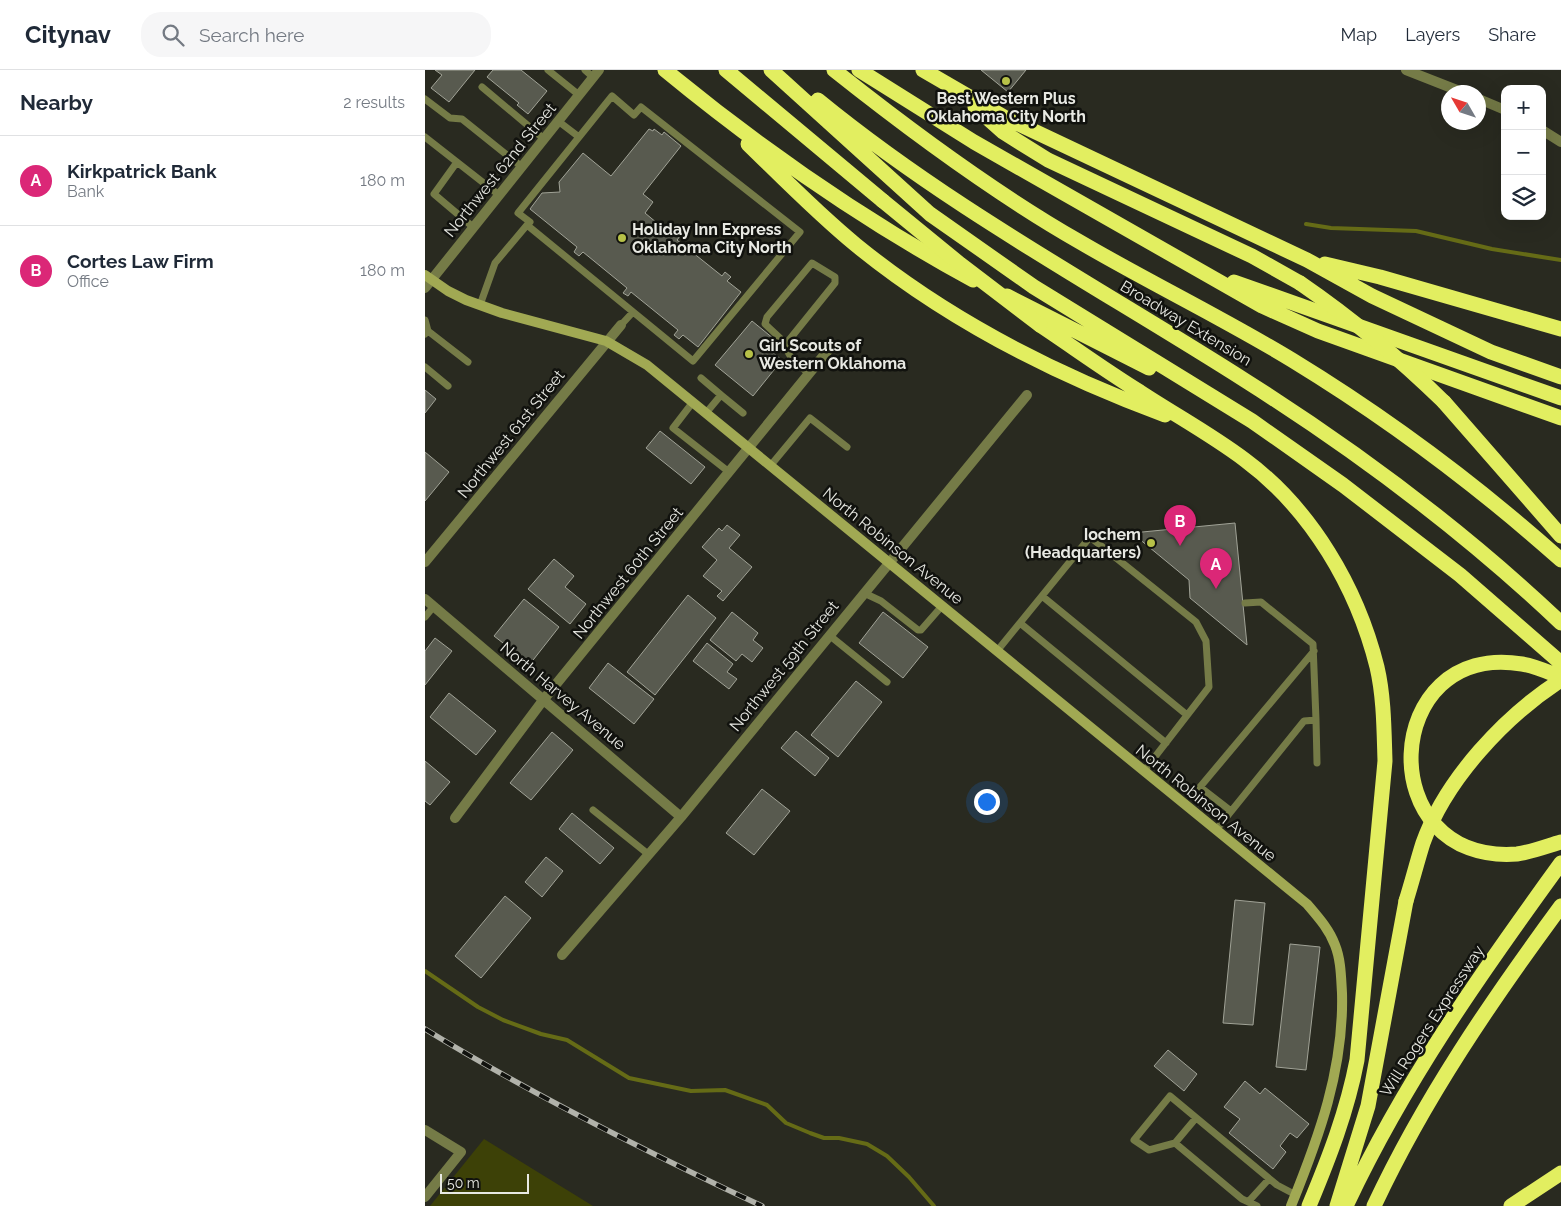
<!DOCTYPE html>
<meta charset="utf-8">
<style>
:root{--surface:#fff;--page:#f6f6f7;--text:#1f2937;--muted:#747a83;--line:#e0e1e3;--accent:#db2777}
body{margin:0;font-family:Raleway,sans-serif;background:var(--page);color:var(--text)}
.controls{position:absolute;right:15px;top:15px;display:grid;overflow:hidden;border-radius:10px;box-shadow:0 5px 20px #0002}
.controls button{width:45px;height:45px;display:grid;place-items:center;padding:0;border:0;border-bottom:1px solid var(--line);background:var(--surface);color:var(--text);font:25px sans-serif}
.compass{position:absolute;left:1016px;top:15px;width:45px;height:45px;border-radius:50%;background:var(--surface);box-shadow:0 5px 20px #0002;rotate:309deg}
.scale{position:absolute;left:15px;bottom:12px;width:89px;box-sizing:border-box;padding-left:5px;border:2px solid #e8e9e3;border-top:0;font-size:14px;line-height:18px;white-space:nowrap;color:#e8e9e3;-webkit-text-stroke:4px #11120e;paint-order:stroke}
.you{position:absolute;left:561px;top:731px;width:18px;height:18px;margin:-12px;border:4px solid #fff;border-radius:50%;background:#1a73e8;box-shadow:0 0 0 8px #1a73e833}
.badge{display:grid;place-items:center;width:32px;height:32px;border-radius:50%;background:var(--accent);color:#fff;font-size:16px;font-weight:700}
.pin{position:absolute;translate:-50% -41px;filter:drop-shadow(0 1px 2px #0008)}
.pin::after{content:'';position:absolute;top:26px;width:18px;height:15px;background:inherit;clip-path:polygon(0 0,100% 0,50% 100%)}
.list{margin:0;padding:0;list-style:none}
h2{display:flex;justify-content:space-between;align-items:center;height:65px;margin:0;padding:0 20px;font-size:21px}
h2 small{font-size:16px;font-weight:400;color:var(--muted)}
.list li{display:grid;grid-template-columns:32px 1fr auto;gap:15px;align-items:center;box-sizing:border-box;height:90px;padding:0 20px;border-top:1px solid var(--line)}
.list b{display:block;font-size:19px;white-space:nowrap}
.list p{margin:0;font-size:16px;white-space:nowrap;color:var(--muted)}
.list em{font-size:16px;font-style:normal;color:var(--muted)}
.icon{flex:none;width:28px;height:28px;fill:none;stroke:currentColor;stroke-width:2;stroke-linecap:round;stroke-linejoin:round}
.map{position:relative;flex:none;width:1136px;height:1136px;overflow:hidden}
header{display:flex;align-items:center;gap:30px;box-sizing:border-box;height:70px;padding:0 25px;background:var(--surface);border-bottom:1px solid var(--line)}
header strong{font-size:24px}
nav{display:flex;gap:28px;margin-inline-start:auto;font-size:18px}
.search{width:350px;height:45px;background:var(--page);display:flex;align-items:center;gap:12px;box-sizing:border-box;padding:0 18px;border-radius:20px;color:var(--muted);font-size:19px}
main{display:flex}
aside{flex:1;background:var(--surface)}
.map>svg:first-child{display:block}
.green{fill:#3d4107}
.lines{fill:none;stroke-linecap:round;stroke-linejoin:round}
.stream{stroke:#656b16;stroke-width:4}
.building{fill:#585a4f;stroke:#a1a397}
.lane{stroke:#757b47;stroke-width:7}
.street{stroke:#757b47;stroke-width:10}
.secondary{stroke:#a1a953;stroke-width:10}
.highway{stroke:#e2ee60;stroke-width:15}
.rail-casing{stroke:#b1b2aa;stroke-width:5.5}
.rail{stroke:#11120e;stroke-width:4;stroke-dasharray:11;stroke-linecap:butt}
.highway-bridge{stroke:#e2ee60;stroke-width:15}
.poi-dot{fill:#b7c148;stroke:#11120e;stroke-width:2}
.labels{text-anchor:middle;dominant-baseline:central;stroke-width:5;stroke-linejoin:round;paint-order:stroke}
.poi-label{font-size:16px;font-weight:bold;fill:#e8e9e3;stroke:#11120e;text-anchor:start}
.street-label{font-size:16px;fill:#e8e9e3;stroke:#11120e}
</style>
<header>
<strong>Citynav</strong>
<div class="search"><svg class="icon" aria-label="search" viewBox="0 0 24 24"><circle cx="10" cy="10" r="6"/><path d="M15 15l6 6"/></svg>Search here</div>
<nav><a>Map</a><a>Layers</a><a>Share</a></nav>
</header>
<main>
<aside>
<h2>Nearby<small>2 results</small></h2>
<ul class="list">
<li><span class="badge">A</span><div><b>Kirkpatrick Bank</b><p>Bank</p></div><em>180 m</em></li>
<li><span class="badge">B</span><div><b>Cortes Law Firm</b><p>Office</p></div><em>180 m</em></li>
</ul>
</aside>
<div class="map">
<svg width="1136" height="1136" viewBox="0 0 1136 1136">
<rect width="100%" height="100%" fill="#292a20"/>
<path class="green" d="M59,1069L168,1136H5Z"/>
<g class="lines">
<path class="stream" d="M881,154L906,158L991,161L1067,179L1136,190
M0,901L53,937L78,950L116,964L142,970L204,1008L266,1021L300,1020L342,1035L361,1053L385,1063L399,1068H414L442,1074L462,1086L484,1107L509,1136"/>
</g>
<path class="building" d="M10,0H50L24,32L6,18L17,5Z
M68,0H96L122,21L103,44L92,35L94,33L62,7Z
M556,0H601L583,22Z
M224,59L228,61L229,59L237,65L239,62L256,76L218,124L228,132L220,143L244,163L248,159L256,165L252,170L297,206L300,202L306,207L302,211L316,222L273,277L258,265L254,269L249,265L253,260L206,222L203,226L198,223L202,218L158,182L154,186L149,182L152,177L105,139L117,123L135,122L134,112L158,83L186,106Z
M327,251L349,269L342,278L357,290L328,326L290,295Z
M0,320L11,329L0,343Z
M235,361L280,397L266,414L221,378Z
M0,382L24,402L0,431Z
M810,453L822,575L765,528L764,510L707,463Z
M302,455L315,465L304,478L327,497L298,531L292,526L297,521L278,506L292,490L277,477L294,458L297,461Z
M129,489L149,506L140,517L161,534L145,554L103,519Z
M263,525L291,548L230,625L202,602Z
M99,529L134,557L105,594L69,566Z
M307,542L333,563L328,570L338,578L327,592L317,584L311,591L285,570Z
M458,542L503,577L478,608L434,573Z
M10,568L27,581L0,615V581Z
M282,573L308,594L302,602L312,609L304,619L268,591Z
M183,593L229,629L209,654L164,618Z
M431,611L457,632L413,687L386,665Z
M24,623L71,661L51,685L5,647Z
M371,661L404,688L390,706L356,678Z
M127,662L148,680L106,730L85,713Z
M0,691L25,712L5,735L0,731Z
M337,719L365,741L329,785L301,763Z
M147,743L189,778L175,794L134,759Z
M121,787L138,801L117,827L100,812Z
M80,826L106,848L56,908L30,886Z
M810,830L840,833L828,955L798,953Z
M865,874L895,877L881,1000L851,997Z
M743,980L772,1004L759,1021L729,996Z
M820,1011L835,1024L840,1018L884,1054L872,1068L865,1063L855,1076L861,1082L848,1099L804,1063L815,1049L799,1037Z"/>
<g class="lines">
<path class="lane" d="M123,0L154,25
M160,0L168,7
M57,17L119,69
M0,29L25,48L37,49L97,97
M133,51L154,67
M0,67L74,125
M32,92L9,124L48,157
M55,235L70,193L102,155L105,152L93,143L187,26L209,45L216,37L375,162L268,291L102,155
M0,250L3,261L0,264
M196,255L208,242
M3,261L43,292
M360,275L410,213V207L387,193L342,247L340,254L355,268L367,289L384,304
M0,297L23,316
M276,308L296,325L281,343
M296,325L318,343
M268,332L248,358L304,402
M346,395L385,348L422,377
M439,523L456,531L493,560H496L517,536
M617,526L762,645
M0,547L9,536
M595,553L741,673
M404,565L462,612
M572,581L665,467L771,552L781,571L784,617L719,701
M891,650L892,693
M168,740L223,784
M806,741L775,717L889,581
M791,760L879,651L891,650L888,574L836,532L820,533
M750,1073L771,1048
M823,1132L844,1109
M832,1136L817,1129L750,1073L724,1080L709,1070L745,1026L852,1115L871,1125"/>
<path class="street" d="M981,0L1037,22
M1054,29L1080,40
M1117,60L1136,72
M0,218L174,0
M0,492L196,255
M0,529L256,747
M30,748L119,629L404,279
M137,885L256,747L602,325
M0,1060L36,1082L0,1127"/>
<path class="secondary" d="M0,205L23,221L41,230L77,243L181,271L222,295L882,834C893,847 904,859 910,875C916,890 916,907 917,923C919,999 894,1067 866,1136"/>
<path class="highway" d="M240,0C336,79 438,150 548,210
M301,0L458,131
M346,0L505,144L609,217L827,351L918,415L1035,505L1136,593
M409,0C487,62 569,123 655,172C725,213 798,248 867,290C962,348 1053,416 1136,490
M434,0L549,72L837,236L893,261L1136,348
M498,0L579,47L882,190L947,226L1066,282L1136,307
M393,30C526,139 677,219 821,311C933,382 1040,462 1136,553
M550,37L578,62L623,90L827,186L875,213
M323,74C358,108 393,144 431,175C523,250 629,304 740,345
M900,194L955,207L1136,259
M809,212L1136,328
M582,226L724,298
M615,255C648,277 681,301 715,322C750,345 787,365 820,390C886,439 932,517 952,597C959,627 959,660 960,691L932,990C922,1042 904,1088 884,1136
M1019,332L1136,466
M1136,607C1123,602 1110,596 1097,594C955,570 945,795 1092,784C1107,782 1122,776 1136,772
M912,1136L943,1036L981,831
M921,1136C979,1012 1056,903 1136,793
M949,1136C999,1029 1066,931 1136,836
M1086,1136L1136,1103"/>
<defs>
<path id="rail" d="M0,959C108,1025 222,1082 337,1136"/>
</defs>
<use href="#rail" class="rail-casing"/>
<use href="#rail" class="rail"/>
<path class="highway-bridge" d="M458,131L535,194L615,255
M875,213C926,248 974,288 1019,332
M981,831C987,812 992,792 998,773C1021,709 1080,646 1136,610"/>
</g>
<g class="poi-dot">
<circle cx="581" cy="11" r="5"/>
<circle cx="197" cy="168" r="5"/>
<circle cx="324" cy="284" r="5"/>
<circle cx="726" cy="473" r="5"/>
</g>
<g class="labels">
<g class="poi-label">
<text x="581" y="28" text-anchor="middle">Best Western Plus<tspan x="581" dy="18">Oklahoma City North</tspan></text>
<text x="207" y="159">Holiday Inn Express<tspan x="207" dy="18">Oklahoma City North</tspan></text>
<text x="334" y="275">Girl Scouts of<tspan x="334" dy="18">Western Oklahoma</tspan></text>
<text x="716" y="464" text-anchor="end">Iochem<tspan x="716" dy="18">(Headquarters)</tspan></text>
</g>
<g class="street-label">
<text transform="translate(75 100) rotate(-51)">Northwest 62nd Street</text>
<text transform="translate(761 253) rotate(31)">Broadway Extension</text>
<text transform="translate(86 364) rotate(-51)">Northwest 61st Street</text>
<text transform="translate(468 476) rotate(39)">North Robinson Avenue</text>
<text transform="translate(203 503) rotate(-51)">Northwest 60th Street</text>
<text transform="translate(359 596) rotate(-51)">Northwest 59th Street</text>
<text transform="translate(138 626) rotate(40)">North Harvey Avenue</text>
<text transform="translate(781 733) rotate(39)">North Robinson Avenue</text>
<text transform="translate(1007 951) rotate(-57)">Will Rogers Expressway</text>
</g>
</g>
</svg>
<div class="controls">
<button>+</button>
<button>−</button>
<button><svg class="icon" aria-label="layers" viewBox="0 0 24 24"><path d="M12 4l9 5-9 5-9-5zM3 14l9 5 9-5"/></svg></button>
</div>
<svg class="compass" viewBox="-18 -18 36 36"><path d="M0-13l5 13h-10z" fill="#e53935"/><path d="M0 13l5-13h-10z" fill="#747a83"/></svg>
<div class="scale">50 m</div>
<div class="you"></div>
<div class="pin badge" style="left:791px;top:519px">A</div>
<div class="pin badge" style="left:755px;top:476px">B</div>
</div>
</main>
